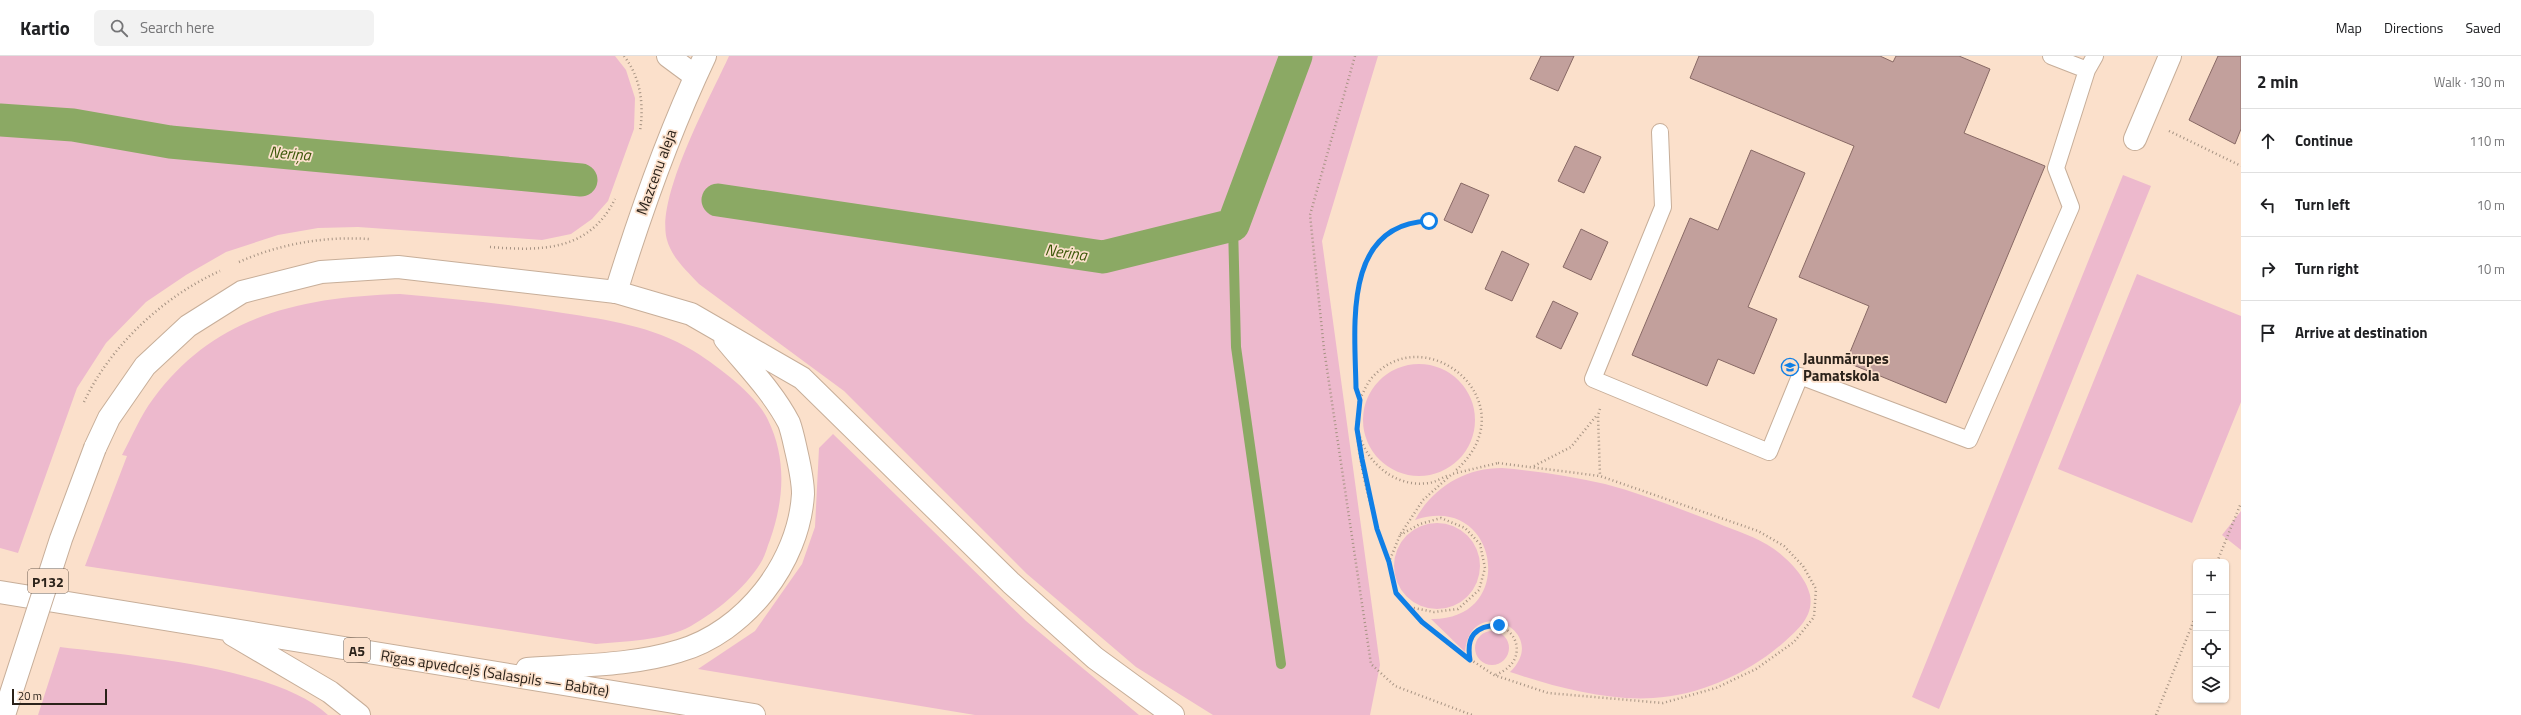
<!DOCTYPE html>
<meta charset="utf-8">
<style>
:root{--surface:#fff;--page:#f2f2f2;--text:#202124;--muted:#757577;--line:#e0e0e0}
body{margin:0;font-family:"Titillium Web",sans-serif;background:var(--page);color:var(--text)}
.controls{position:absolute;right:12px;bottom:12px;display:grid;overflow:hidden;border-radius:6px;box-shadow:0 1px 3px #0004}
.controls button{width:36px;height:36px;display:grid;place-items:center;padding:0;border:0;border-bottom:1px solid var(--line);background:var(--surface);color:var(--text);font:20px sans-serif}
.scale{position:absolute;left:12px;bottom:10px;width:95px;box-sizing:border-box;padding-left:4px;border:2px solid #2b221a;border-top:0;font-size:11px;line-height:14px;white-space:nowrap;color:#2b221a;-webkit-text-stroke:3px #fbe0cb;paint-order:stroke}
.stop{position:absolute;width:12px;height:12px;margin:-9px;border:3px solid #107fe6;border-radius:50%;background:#fff}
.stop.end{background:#107fe6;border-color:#fff;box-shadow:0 1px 4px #0008}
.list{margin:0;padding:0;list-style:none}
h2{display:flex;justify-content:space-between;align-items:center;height:52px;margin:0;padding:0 16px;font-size:17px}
h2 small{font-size:13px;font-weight:400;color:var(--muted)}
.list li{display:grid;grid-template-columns:26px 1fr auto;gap:12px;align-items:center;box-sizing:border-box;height:64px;padding:0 16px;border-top:1px solid var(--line)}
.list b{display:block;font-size:15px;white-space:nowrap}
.list em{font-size:13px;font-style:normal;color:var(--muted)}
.icon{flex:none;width:22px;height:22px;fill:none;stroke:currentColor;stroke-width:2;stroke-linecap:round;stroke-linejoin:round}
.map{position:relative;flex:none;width:2241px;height:659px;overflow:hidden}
header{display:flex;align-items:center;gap:24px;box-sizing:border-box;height:56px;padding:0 20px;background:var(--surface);border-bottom:1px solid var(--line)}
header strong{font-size:19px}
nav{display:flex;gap:22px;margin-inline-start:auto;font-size:14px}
.search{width:280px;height:36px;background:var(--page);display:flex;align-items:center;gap:10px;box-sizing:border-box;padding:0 14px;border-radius:6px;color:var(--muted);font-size:15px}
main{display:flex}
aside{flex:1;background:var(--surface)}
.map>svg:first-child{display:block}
.green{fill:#edb9cd}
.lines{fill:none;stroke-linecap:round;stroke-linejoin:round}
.stream{stroke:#8ba964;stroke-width:10}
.canal{stroke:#8ba964;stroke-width:33}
.building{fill:#c2a09c;stroke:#886965}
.lane-casing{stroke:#c7ae99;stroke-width:18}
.street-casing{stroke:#c7ae99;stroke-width:24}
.secondary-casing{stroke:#c7ae99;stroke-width:24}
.primary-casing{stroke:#c7ae99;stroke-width:24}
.highway-casing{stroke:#c7ae99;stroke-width:24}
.path{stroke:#a69383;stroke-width:2.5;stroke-dasharray:1 3;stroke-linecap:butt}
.lane{stroke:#fff;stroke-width:16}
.street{stroke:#fff;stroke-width:22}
.secondary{stroke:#fff;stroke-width:22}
.primary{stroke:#fff;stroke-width:22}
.highway{stroke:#fff;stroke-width:22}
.primary-bridge-casing{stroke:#c7ae99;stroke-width:24;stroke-linecap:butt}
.primary-bridge{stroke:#fff;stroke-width:22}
.route{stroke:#107fe6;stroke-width:5}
.labels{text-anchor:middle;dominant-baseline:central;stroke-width:3.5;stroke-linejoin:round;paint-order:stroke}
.shield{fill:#fbe0cb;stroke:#695b4f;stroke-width:1}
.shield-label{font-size:14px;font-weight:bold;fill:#2b221a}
.street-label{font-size:15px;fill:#2b221a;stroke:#fbe0cb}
.poi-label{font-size:15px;font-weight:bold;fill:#2b221a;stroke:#fbe0cb;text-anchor:start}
.water-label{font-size:16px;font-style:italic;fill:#3c5708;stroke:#fbe0cb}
</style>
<header>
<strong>Kartio</strong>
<div class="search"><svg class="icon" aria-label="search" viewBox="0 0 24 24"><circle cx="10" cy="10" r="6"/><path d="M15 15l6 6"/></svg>Search here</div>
<nav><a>Map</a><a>Directions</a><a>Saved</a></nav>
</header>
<main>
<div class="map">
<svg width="2241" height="659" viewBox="0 0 2241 659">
<rect width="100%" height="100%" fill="#fbe0cb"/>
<path class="green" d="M0,0H615L626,14L635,42L634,73L608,145L592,163L571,178L542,184L358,171L318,172L278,179L226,196L186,219L146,246L106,287L77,332L18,497L0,492Z
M729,0H1378L1322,185L1380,609L1370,659H1213L1136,611L1027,518L844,335L699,228C687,215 672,202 667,184C655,142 710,42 729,0Z
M2123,119L2151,130L1939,653L1912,641Z
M2137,218L2241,260V346L2192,467L2058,413Z
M400,238C455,243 509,248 563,257C608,264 652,270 692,294C715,308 757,339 768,364C787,403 784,444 770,484C767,491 765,501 760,508C744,533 717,555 691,570C663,585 626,585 596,588L85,510L127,400L122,399C132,381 140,360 153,343C214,259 302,241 400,238Z
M1363 364a56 56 0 1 1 112 0a56 56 0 1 1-112 0Z
M833,378L1026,565L1139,659H975L698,613L755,575L802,508L815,471L819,392Z
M1502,412C1537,415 1571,420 1605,428C1643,438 1680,453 1717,467C1736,475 1757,481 1774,493C1788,503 1806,521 1810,539C1814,561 1797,574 1783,587C1749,617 1699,640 1653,642C1606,645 1555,631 1510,616C1552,575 1470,536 1465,596L1431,563C1519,565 1499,435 1415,464C1433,431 1465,412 1502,412Z
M2241,455V494L2222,479Z
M1394 510a43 43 0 1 1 86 0a43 43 0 1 1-86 0Z
M1475 592a17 17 0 1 1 34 0a17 17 0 1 1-34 0Z
M60,591C131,600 275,610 328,659H38Z"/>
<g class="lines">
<path class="stream" d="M1233,169L1236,291L1281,608"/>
<path class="canal" d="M0,64L73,69L170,86L581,124
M718,144L1103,201L1233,169L1296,0"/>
</g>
<path class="building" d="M1541,0H1574L1558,35L1530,23Z
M1699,0H1880L1893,6L1896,0H1959L1990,13L1964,77L2045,110L1946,347L1846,306L1869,250L1799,221L1854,90L1690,22Z
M2218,0H2241V73L2235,88L2189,64Z
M1575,90L1601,101L1584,137L1558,125Z
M1751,94L1805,117L1748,251L1777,263L1754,318L1718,303L1707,330L1632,299L1690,162L1718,174Z
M1461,127L1489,139L1472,177L1444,164Z
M1581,173L1608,186L1591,224L1563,211Z
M1502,195L1529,208L1512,245L1485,233Z
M1553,245L1578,257L1561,293L1536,281Z"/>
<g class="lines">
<defs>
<path id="lane" d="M2051,0L2087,14
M1660,76L1663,151L1593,323L1769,396L1800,320L1969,384L2071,151L2056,112L2087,14L2095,0"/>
<path id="street" d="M2135,83L2170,0"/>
<path id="secondary" d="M668,0L695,20
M616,236C641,155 669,76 705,0"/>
<path id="primary" d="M95,392L109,362L145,310L188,270L242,236L321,216L398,211L616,236"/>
<path id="highway" d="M616,236L691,258L802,322L1011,527L1095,602L1173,659
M0,536L754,659
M233,579L330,636L359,659
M527,613C577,609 631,610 679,595C745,576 799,507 803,438C803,424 799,407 796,394C794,385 792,375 789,367C773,336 747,310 725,283"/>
</defs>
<use href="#lane" class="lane-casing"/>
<use href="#street" class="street-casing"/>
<use href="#secondary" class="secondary-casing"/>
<use href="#primary" class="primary-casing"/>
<use href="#highway" class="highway-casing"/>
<path class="path" d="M624,0C641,22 644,49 640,75
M1355,0L1310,159L1324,293L1371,608L1395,630L1472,659
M2169,75L2241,110
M490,191C540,195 589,196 615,143
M239,206C279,188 325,180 369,183
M1360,343C1363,337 1366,330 1370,324C1424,258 1533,348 1454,416
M84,346C110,290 164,240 220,215
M1600,353L1598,359L1600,420
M1360,381C1369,409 1397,432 1429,427C1436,426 1443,421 1449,419
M1498,407L1600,420L1758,475L1784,490L1803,510L1816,533L1814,561L1794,586L1756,613L1716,632L1663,647L1548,637L1494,619L1453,592L1422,566L1396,537L1389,506L1400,479L1423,444L1452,418Z
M1534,410L1571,391L1597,359
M1400,479L1420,468L1441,462L1465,472L1480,488L1485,512L1479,534L1458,553L1434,556L1409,551
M1389,506C1374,464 1360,418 1357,374C1356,358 1362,349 1356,332C1355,271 1342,168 1429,165
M2217,506L2241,447
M1470,604C1468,592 1468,582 1479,574C1509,554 1538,603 1495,619
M2156,659L2196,559"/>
<use href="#lane" class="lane"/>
<use href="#street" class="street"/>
<use href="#secondary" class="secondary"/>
<use href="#primary" class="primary"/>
<use href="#highway" class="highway"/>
<defs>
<path id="primary-bridge" d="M4,659L61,483L95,392"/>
</defs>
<use href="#primary-bridge" class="primary-bridge-casing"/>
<use href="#primary-bridge" class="primary-bridge"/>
</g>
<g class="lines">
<path class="route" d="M1429,165C1342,168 1355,271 1356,332L1360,344L1357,373L1362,403L1377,473L1389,506L1396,537L1422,566L1470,604C1466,580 1475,570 1499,569"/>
</g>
<defs>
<symbol id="school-ring" viewBox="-11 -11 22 22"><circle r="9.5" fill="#fbe0cb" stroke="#107fe6" stroke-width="1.5"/><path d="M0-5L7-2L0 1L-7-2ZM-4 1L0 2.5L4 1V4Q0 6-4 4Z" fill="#107fe6"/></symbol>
</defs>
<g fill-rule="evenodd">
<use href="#school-ring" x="1780" y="301" width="20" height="20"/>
</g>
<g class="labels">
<g class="shield">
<rect x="28" y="513" width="40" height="24" rx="3"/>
<rect x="344" y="582" width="26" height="24" rx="3"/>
</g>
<g class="shield-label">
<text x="48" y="525">P132</text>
<text x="357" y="594">A5</text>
</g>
<g class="street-label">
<text transform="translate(656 116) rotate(-70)">Mazcenu aleja</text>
<text transform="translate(495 617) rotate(9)">Rīgas apvedceļš (Salaspils — Babīte)</text>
</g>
<g class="poi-label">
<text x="1803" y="302">Jaunmārupes<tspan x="1803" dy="17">Pamatskola</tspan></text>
</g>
<g class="water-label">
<text transform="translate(290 97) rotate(5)">Neriņa</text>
<text transform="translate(1066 196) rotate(8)">Neriņa</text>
</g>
</g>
</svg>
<div class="controls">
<button>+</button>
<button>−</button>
<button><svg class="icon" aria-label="locate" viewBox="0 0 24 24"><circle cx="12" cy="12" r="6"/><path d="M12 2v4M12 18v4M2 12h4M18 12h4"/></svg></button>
<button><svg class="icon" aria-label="layers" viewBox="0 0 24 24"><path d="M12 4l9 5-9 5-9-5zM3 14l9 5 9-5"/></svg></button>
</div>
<div class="scale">20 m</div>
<div class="stop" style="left:1429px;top:165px"></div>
<div class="stop end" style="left:1499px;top:569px"></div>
</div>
<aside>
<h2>2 min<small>Walk · 130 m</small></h2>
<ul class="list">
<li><svg class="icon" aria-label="ahead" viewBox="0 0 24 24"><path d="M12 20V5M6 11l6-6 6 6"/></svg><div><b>Continue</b></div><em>110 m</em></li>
<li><svg class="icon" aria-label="left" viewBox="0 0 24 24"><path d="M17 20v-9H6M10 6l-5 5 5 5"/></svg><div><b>Turn left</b></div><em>10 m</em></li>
<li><svg class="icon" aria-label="right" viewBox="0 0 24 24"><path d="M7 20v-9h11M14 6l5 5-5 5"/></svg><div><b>Turn right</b></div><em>10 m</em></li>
<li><svg class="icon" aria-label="arrive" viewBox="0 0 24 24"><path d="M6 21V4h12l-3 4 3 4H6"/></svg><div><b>Arrive at destination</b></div></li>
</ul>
</aside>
</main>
